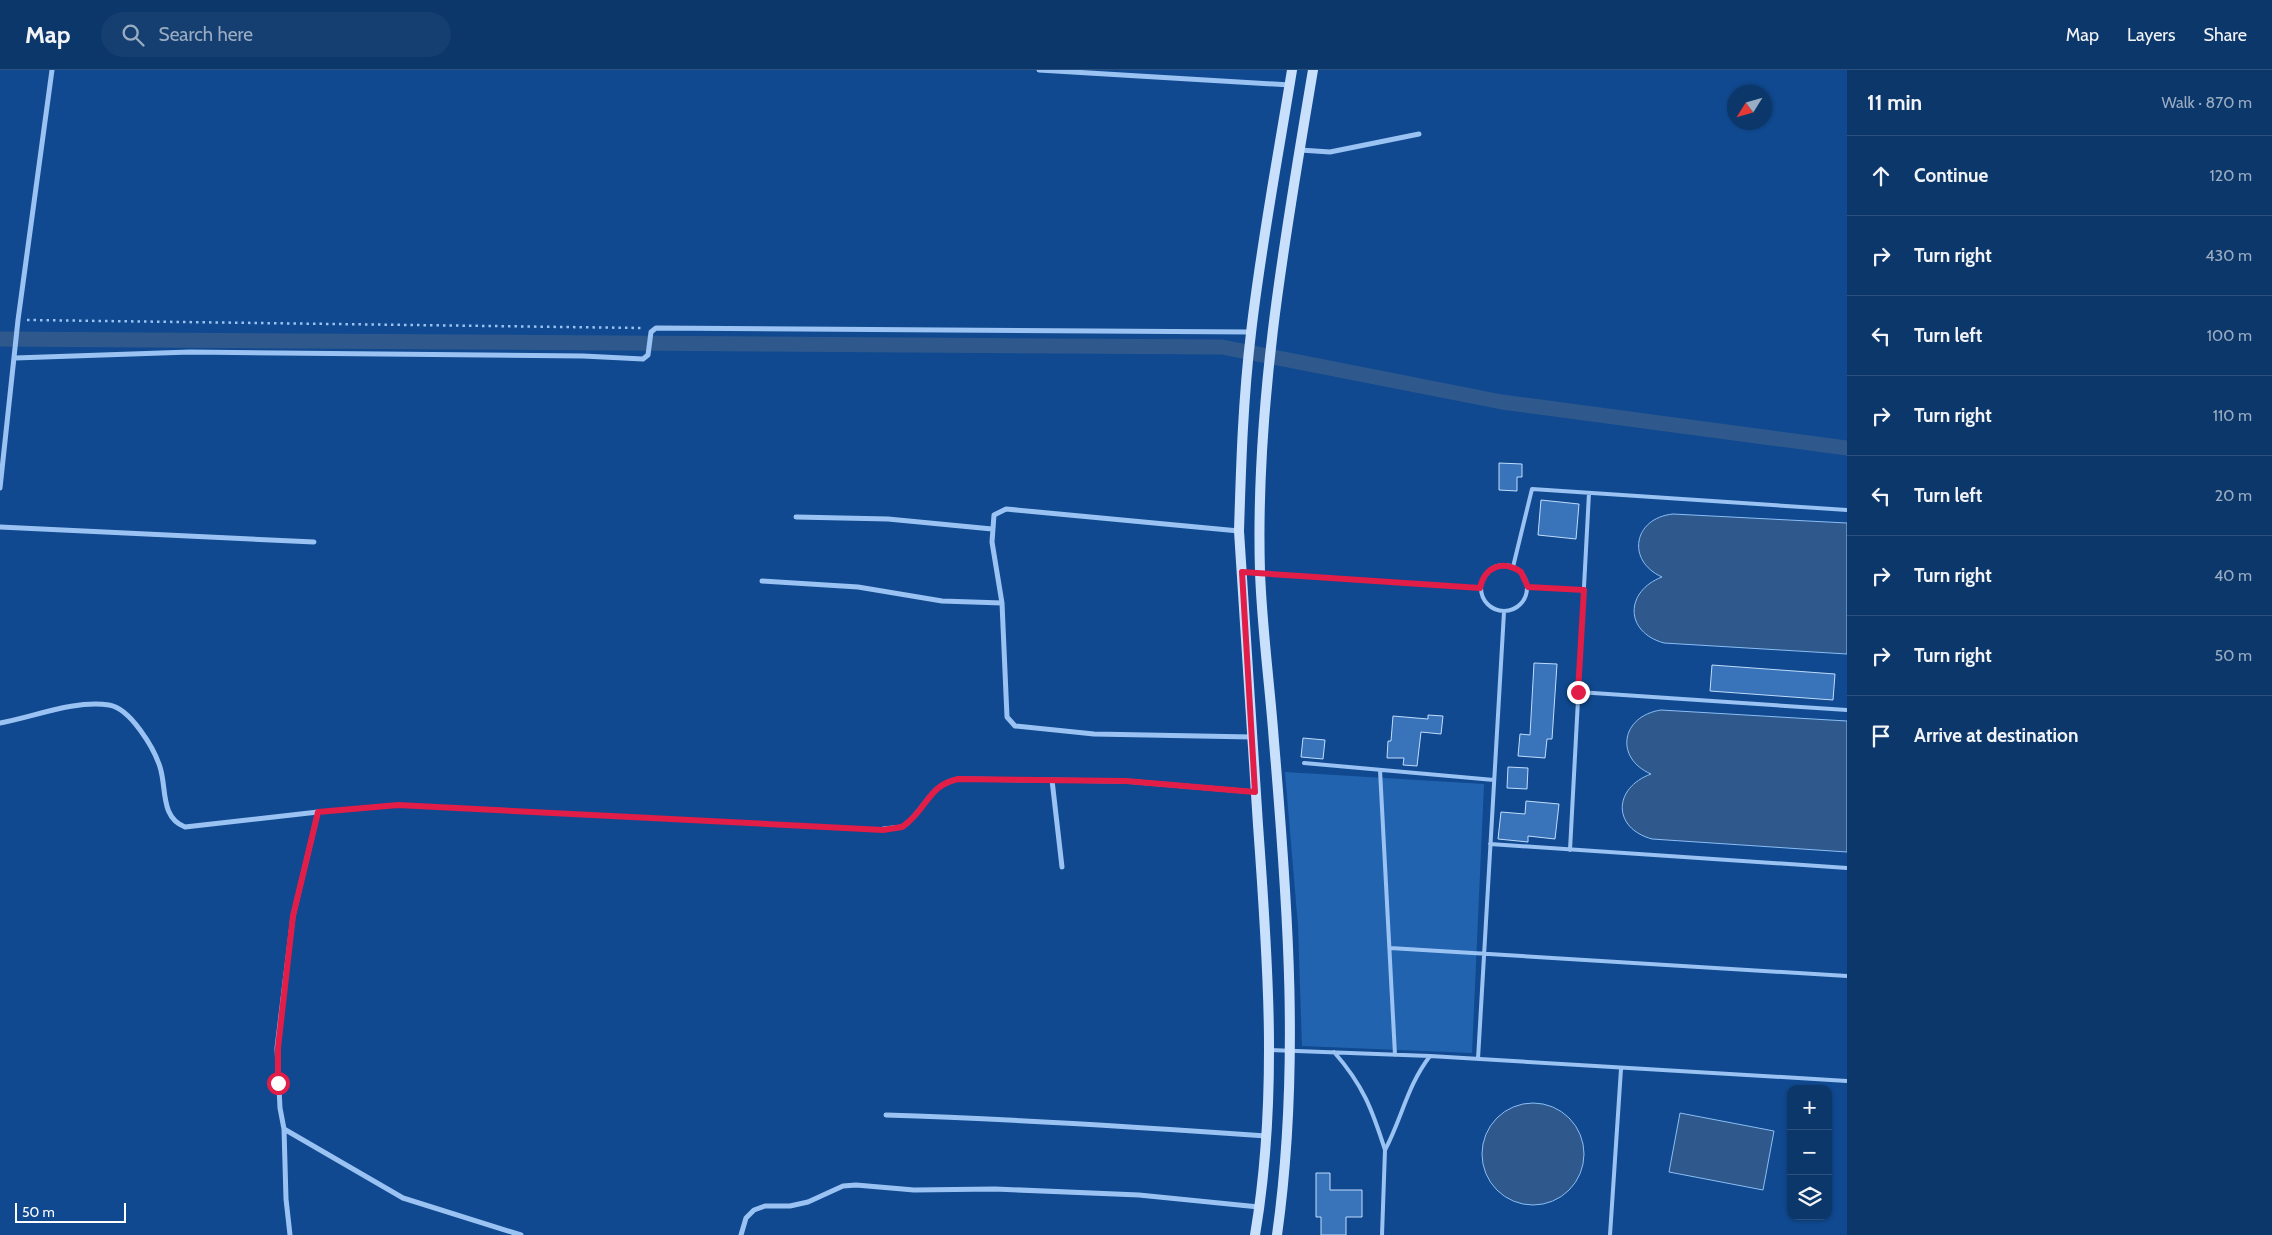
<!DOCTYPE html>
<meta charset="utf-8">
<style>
:root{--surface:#0c376b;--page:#153f71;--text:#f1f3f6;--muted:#9aacc1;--line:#2c517e}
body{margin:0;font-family:Cabin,sans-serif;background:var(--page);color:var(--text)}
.controls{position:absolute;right:15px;bottom:15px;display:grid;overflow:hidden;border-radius:10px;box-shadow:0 1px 4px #0004}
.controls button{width:45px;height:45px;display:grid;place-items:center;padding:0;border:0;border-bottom:1px solid var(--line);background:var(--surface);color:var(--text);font:25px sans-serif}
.compass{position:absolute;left:1727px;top:15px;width:45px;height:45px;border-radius:50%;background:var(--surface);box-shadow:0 1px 4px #0004;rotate:233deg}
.scale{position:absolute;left:15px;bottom:12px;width:111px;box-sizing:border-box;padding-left:5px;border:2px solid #fff;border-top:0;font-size:14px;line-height:18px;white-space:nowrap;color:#fff;-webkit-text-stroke:4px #10498f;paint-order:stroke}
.stop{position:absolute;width:15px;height:15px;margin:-11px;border:4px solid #e11d48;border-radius:50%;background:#fff}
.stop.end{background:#e11d48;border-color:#fff;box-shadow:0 1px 5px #0008}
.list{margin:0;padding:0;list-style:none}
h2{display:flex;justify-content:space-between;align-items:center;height:65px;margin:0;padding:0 20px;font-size:21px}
h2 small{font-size:16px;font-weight:400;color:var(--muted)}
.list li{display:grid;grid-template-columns:32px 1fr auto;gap:15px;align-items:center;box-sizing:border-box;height:80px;padding:0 20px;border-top:1px solid var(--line)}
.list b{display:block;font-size:19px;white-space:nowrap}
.list em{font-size:16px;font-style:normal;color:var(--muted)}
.icon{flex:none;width:28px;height:28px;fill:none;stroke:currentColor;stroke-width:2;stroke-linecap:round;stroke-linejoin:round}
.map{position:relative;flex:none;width:1847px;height:1165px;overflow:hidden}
header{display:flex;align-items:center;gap:30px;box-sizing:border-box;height:70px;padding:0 25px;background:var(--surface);border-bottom:1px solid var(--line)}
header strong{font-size:24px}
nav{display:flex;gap:28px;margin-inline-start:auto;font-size:18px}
.search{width:350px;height:45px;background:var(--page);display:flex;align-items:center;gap:12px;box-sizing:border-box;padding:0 18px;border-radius:28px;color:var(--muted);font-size:19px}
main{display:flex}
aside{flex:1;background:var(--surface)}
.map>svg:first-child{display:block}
.green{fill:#2263af}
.water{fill:#2f598d;stroke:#8bbef6}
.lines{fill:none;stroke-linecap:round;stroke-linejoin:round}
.canal{stroke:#2f598d;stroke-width:15}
.building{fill:#3973b9;stroke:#c1ddfd}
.path{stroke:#9ac3f3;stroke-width:2.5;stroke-dasharray:2.5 4;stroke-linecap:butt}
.lane{stroke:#9ac3f3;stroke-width:4}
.street{stroke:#9ac3f3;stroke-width:5}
.secondary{stroke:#c9e0fd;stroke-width:10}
.route{stroke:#e11d48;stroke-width:6}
</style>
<header>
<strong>Map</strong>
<div class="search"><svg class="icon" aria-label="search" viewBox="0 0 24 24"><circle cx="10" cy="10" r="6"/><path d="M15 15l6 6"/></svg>Search here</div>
<nav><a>Map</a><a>Layers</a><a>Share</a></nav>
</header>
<main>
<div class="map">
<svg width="1847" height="1165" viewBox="0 0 1847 1165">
<rect width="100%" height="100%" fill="#10498f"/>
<path class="green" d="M1285,702L1484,714L1472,983L1302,976L1298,856Z"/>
<path class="water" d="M1673,444L1847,453V584L1664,573C1624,562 1625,521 1662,507C1626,491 1633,448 1673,444Z
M1661,640L1847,651V782L1652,769C1612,758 1613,718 1651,704C1614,688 1621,646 1661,640Z
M1482 1084a51 51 0 1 1 102 0a51 51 0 1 1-102 0Z
M1680,1043L1774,1061L1763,1120L1669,1102Z"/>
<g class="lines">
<path class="canal" d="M0,269L1222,277L1502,332L1847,378"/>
</g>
<path class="building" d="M1499,393L1522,394V407H1517V421L1499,420Z
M1541,430L1579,434L1576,469L1538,465Z
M1534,593L1557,594L1552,669H1547L1545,688L1518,686L1520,664L1530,665Z
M1712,595L1835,604L1833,630L1710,621Z
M1428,645L1443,646L1441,664L1421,662L1417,696L1403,695L1404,688H1387L1388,671H1391L1393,646L1428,649Z
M1303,668L1325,670L1323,689L1301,687Z
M1508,697L1528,698L1527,719L1507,718Z
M1526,731L1559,734L1555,769L1528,766V772L1498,769L1501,742L1525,744Z
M1316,1103H1330V1120H1362V1147H1346V1165H1321V1147H1316Z"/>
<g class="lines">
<path class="path" d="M27,250L642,258
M327,742L398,735L873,759"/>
<path class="lane" d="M1481 518a23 23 0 1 1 46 0a23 23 0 1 1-46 0Z
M1513,497L1532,419L1847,440
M1243,502L1481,518
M1528,517L1584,520
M1578,622L1847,640
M1304,693L1494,710
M1380,700L1395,985
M1490,774L1847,798
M1570,780L1589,423
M1390,878L1847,906
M1270,980L1430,986L1847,1011
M1334,982C1363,1015 1372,1039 1385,1080C1402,1048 1407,1016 1430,986
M1478,989L1504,542
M1382,1165L1385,1080
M1610,1165L1621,999"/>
<path class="street" d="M1039,0L1290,15
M1300,80L1330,82L1419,64
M15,288L190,282L583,286L643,289L648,285L651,262L656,258L1251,262
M0,418L18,250L52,0
M796,447L888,449L992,459
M0,457L314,472
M1239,461L1006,439L994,445L992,472L1002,533L1007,647L1015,656L1094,664L1252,667
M762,511L858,517L942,531L1002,533
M0,653C34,647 73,630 109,635C130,638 154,678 160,697C167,719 160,747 185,757L318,742L293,846L277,978L280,1038L284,1059L403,1128L521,1165
M1052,710L1062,797
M883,759L902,757L906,754C927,737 929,715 958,709L1125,711L1255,722
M886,1045C1013,1049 1139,1057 1266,1066
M284,1059L286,1129L290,1165
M741,1165L746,1148L754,1140L765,1136H790L808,1132L843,1116L856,1115L914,1120L995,1119L1139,1125L1259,1137"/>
<path class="secondary" d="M1255,1165C1278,1029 1268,891 1258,755C1251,657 1245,559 1239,461C1241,395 1243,329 1251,263C1261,175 1278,87 1292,0
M1277,1165C1300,1001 1288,836 1274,672C1270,616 1262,559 1260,502C1255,334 1285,166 1313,0"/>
</g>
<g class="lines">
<path class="route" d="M278,1013V978L293,846L318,742L398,735L883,760L902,757L906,754C927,738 929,715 958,709L1126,711L1255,722L1242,502L1480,518C1485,496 1503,490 1521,502L1528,517L1584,520L1578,622"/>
</g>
</svg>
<div class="controls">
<button>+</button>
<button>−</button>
<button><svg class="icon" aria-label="layers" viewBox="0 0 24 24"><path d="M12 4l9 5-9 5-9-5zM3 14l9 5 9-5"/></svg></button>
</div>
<svg class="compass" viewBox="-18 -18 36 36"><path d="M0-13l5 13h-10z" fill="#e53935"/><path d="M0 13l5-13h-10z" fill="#9aacc1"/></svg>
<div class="scale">50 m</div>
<div class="stop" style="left:278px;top:1013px"></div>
<div class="stop end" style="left:1578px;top:622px"></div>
</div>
<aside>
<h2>11 min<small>Walk · 870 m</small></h2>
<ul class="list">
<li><svg class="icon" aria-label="ahead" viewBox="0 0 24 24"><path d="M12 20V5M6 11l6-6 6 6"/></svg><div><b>Continue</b></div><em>120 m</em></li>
<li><svg class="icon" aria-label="right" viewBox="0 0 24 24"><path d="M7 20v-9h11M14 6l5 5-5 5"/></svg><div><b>Turn right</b></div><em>430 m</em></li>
<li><svg class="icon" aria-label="left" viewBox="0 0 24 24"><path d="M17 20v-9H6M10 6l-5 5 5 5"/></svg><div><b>Turn left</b></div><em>100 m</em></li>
<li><svg class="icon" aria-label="right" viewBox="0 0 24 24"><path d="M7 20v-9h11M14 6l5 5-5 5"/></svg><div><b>Turn right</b></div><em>110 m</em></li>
<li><svg class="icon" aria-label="left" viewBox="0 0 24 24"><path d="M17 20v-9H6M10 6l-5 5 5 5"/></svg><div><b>Turn left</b></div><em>20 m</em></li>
<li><svg class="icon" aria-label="right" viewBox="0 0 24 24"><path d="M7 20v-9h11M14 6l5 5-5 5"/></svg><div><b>Turn right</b></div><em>40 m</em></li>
<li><svg class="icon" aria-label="right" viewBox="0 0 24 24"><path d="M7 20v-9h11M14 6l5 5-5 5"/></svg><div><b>Turn right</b></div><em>50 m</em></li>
<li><svg class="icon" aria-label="arrive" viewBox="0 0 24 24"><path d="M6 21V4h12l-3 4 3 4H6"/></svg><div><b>Arrive at destination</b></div></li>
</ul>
</aside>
</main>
